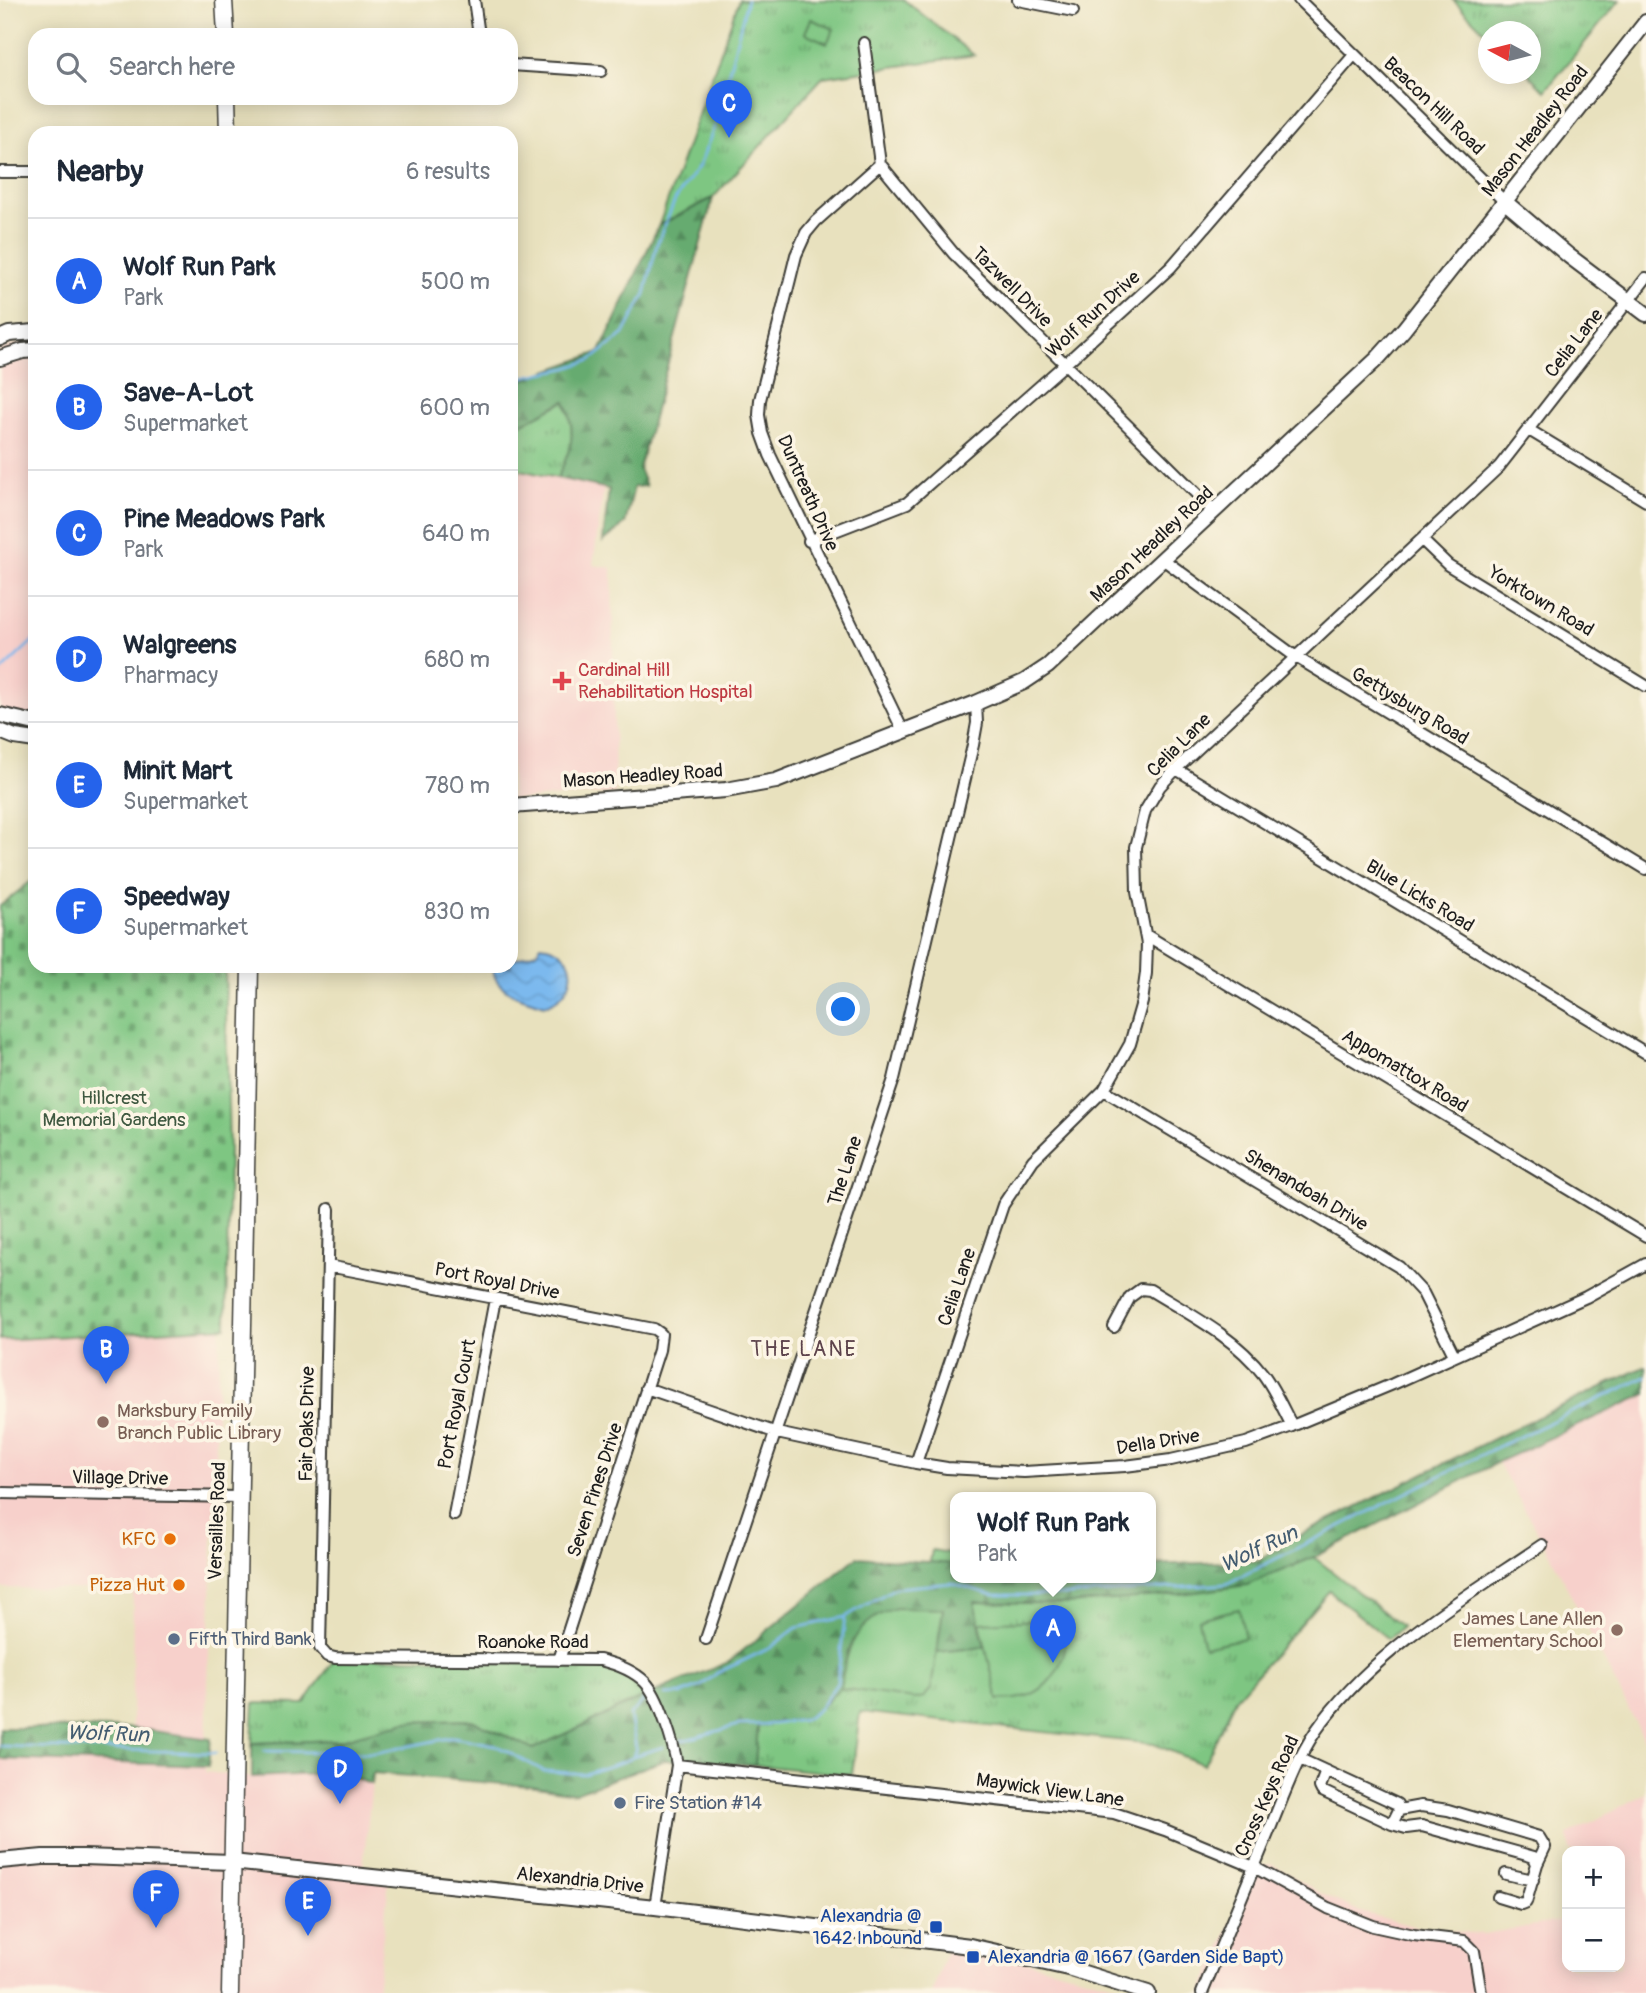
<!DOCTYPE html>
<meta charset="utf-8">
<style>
:root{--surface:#fff;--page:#f2f2f3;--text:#1f2937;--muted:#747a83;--line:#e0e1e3;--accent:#2563eb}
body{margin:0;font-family:Pangolin,sans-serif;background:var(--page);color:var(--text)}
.controls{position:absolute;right:21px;bottom:21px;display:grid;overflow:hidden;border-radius:14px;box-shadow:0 4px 18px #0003}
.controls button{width:63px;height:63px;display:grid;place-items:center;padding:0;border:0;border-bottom:2px solid var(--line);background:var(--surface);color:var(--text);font:35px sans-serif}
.compass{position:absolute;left:1478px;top:21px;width:63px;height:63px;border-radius:50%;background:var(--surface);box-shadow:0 4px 18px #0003;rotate:277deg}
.you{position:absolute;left:844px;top:1010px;width:24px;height:24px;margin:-18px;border:5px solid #fff;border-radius:50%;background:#1a73e8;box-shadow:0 0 0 10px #1a73e833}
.badge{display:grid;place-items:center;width:46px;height:46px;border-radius:50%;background:var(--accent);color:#fff;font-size:23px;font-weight:700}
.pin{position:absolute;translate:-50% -58px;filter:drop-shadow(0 2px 4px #0008)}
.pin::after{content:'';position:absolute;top:37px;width:24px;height:21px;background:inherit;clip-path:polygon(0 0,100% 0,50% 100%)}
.popup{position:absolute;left:950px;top:1492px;width:206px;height:91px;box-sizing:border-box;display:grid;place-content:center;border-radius:14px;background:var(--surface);filter:drop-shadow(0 2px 5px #0005);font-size:23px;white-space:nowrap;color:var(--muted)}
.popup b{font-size:26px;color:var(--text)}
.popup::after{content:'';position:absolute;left:50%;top:100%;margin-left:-14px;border:14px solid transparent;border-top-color:var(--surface)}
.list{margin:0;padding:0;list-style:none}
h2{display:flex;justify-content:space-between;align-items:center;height:91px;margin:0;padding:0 28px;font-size:30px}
h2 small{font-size:23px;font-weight:400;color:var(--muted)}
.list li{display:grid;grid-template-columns:46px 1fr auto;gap:21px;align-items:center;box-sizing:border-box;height:126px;padding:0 28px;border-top:2px solid var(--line)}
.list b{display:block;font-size:26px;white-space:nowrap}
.list p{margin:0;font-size:23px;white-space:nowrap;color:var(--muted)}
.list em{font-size:23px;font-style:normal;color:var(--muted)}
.icon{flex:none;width:38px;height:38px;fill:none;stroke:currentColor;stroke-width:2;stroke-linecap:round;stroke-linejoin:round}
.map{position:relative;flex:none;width:1646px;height:1993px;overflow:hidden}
.search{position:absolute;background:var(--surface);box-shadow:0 4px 18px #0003;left:28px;top:28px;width:490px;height:77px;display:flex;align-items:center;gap:18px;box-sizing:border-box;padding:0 24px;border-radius:21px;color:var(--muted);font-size:26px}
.panel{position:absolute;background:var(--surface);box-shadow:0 4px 18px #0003;left:28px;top:126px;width:490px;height:847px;border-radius:21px}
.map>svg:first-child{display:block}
.built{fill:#f7d0cb}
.grass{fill:url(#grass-tufts);stroke:#4d714f;stroke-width:2}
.forest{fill:url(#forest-firs);stroke:#416446;stroke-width:2}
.cemetery{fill:url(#cemetery-stones);stroke:#4d714f;stroke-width:2}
.garden{fill:#7ec682;stroke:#4d714f;stroke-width:2}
.water{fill:url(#water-waves);stroke:#4c6a85;stroke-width:2}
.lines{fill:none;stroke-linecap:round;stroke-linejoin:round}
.stream{stroke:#7bb9ee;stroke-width:2.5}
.street-casing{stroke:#3b3a34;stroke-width:14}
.secondary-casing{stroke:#3b3a34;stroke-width:18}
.primary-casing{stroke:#3b3a34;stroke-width:19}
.street{stroke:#fff;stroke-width:10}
.secondary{stroke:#fff;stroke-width:14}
.primary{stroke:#fff;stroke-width:16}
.health-dot{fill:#e0444e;stroke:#fcf5e5;stroke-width:2.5}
.education-dot{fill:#8d6e63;stroke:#fcf5e5;stroke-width:2.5}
.food-dot{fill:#e8710a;stroke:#fcf5e5;stroke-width:2.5}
.service-dot{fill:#5c6f8a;stroke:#fcf5e5;stroke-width:2.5}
.transit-dot{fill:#1a4fb4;stroke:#fcf5e5;stroke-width:2.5}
.labels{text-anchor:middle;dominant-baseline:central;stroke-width:7;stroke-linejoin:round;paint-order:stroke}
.street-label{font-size:19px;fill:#1c1c1c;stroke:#fcf5e5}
.health-label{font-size:19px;fill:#be3a42;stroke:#fcf5e5;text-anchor:start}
.park-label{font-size:19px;fill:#3e5840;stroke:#fcf5e5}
.education-label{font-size:19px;fill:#785e54;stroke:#fcf5e5;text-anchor:start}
.food-label{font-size:19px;fill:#c56008;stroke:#fcf5e5;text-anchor:end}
.service-label{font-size:19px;fill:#4e5e75;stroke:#fcf5e5;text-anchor:start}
.transit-label{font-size:19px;fill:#164399;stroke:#fcf5e5;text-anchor:end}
.neighbourhood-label{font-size:21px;letter-spacing:2px;fill:#5d434c;stroke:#fcf5e5}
.water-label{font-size:21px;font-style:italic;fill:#425b70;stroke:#fcf5e5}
</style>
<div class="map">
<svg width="1646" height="1993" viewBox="0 0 1646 1993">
<defs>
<pattern id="grass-tufts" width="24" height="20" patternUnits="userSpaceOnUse" patternTransform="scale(1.75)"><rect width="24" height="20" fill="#7ec682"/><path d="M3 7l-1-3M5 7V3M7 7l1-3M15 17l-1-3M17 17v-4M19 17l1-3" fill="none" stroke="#66a06a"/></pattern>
<pattern id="forest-firs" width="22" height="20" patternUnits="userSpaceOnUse" patternTransform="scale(1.75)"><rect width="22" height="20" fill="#66ab70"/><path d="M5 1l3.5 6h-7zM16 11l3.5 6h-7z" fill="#538a5b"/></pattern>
<pattern id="cemetery-stones" width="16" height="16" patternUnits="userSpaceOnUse" patternTransform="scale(1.75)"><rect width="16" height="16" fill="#7ec682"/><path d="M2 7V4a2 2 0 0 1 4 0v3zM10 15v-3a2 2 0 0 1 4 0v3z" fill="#66a06a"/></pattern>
<pattern id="water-waves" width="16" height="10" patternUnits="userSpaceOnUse" patternTransform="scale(1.75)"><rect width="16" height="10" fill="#7bb9ee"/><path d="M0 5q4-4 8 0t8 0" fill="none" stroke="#6a9ecc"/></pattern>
</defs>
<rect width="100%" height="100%" fill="#fcf5e5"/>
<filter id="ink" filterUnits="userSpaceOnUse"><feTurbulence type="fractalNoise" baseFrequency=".0143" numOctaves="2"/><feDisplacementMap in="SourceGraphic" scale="14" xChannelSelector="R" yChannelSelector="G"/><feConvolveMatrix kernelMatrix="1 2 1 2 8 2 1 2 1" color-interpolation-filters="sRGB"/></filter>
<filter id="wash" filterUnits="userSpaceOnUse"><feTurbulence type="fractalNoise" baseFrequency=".00686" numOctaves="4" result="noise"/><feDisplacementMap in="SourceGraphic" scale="28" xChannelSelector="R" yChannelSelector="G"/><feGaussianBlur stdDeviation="1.57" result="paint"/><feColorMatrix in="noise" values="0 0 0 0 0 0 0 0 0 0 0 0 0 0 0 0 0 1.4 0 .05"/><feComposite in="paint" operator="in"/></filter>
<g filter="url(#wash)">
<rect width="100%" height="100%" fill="#e8e1be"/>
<path class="built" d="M35,342V732L0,720V350L15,344Z
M511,469L604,488L593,565L612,568L615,793L511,800Z
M220,1327L205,1772L252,1777L341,1773L353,1775L363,1782L372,1784L362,1875L389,1879L377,1993H0V1728H132L133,1590L0,1588V1340Z
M1646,1377V1743L1550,1554L1491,1450Z
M1646,1793V1993H1202L1254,1867L1272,1864L1320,1893L1361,1912L1420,1928L1483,1934L1567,1920V1967H1620V1851H1570L1568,1835Z
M950,1942L1148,1993H932Z"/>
<path class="grass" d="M739,0H904L974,55L823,77L713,198L659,225Z
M1453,0H1620L1545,91L1528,74H1530V32H1488V35Z
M564,400C577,433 573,448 557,478L511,468V427L514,428Z
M1288,1541L1300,1546L1402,1627L1388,1639L1329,1591L1235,1699L1204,1765L1154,1744L860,1712L852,1775L755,1765L758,1725L774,1724L828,1697L928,1573L932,1550L955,1554V1577H1151V1565L1259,1561Z
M335,1658L590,1659L634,1673L652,1693L533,1749L472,1720L406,1722L340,1740L252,1743L254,1703L304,1704Z"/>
<path class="forest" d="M713,198L639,469L646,486L634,487L625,524L603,542L609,489L557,478C572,448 577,433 565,401L514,428L511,427V384L600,352L659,225Z
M1646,1366V1394L1500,1461L1312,1558L1247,1585L1181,1594L1068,1604L974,1602L985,1647L937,1652L943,1609L848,1650L840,1688L819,1709L804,1720L758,1725L755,1765L665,1760L575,1793L530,1786L373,1773L372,1784C360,1782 352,1775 341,1773L252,1777V1743L340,1740L406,1722L472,1720L533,1749L652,1693L729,1662L857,1557L955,1564V1577H1151V1565L1259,1561L1288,1541L1515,1428Z
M0,1728H132L211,1739L208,1766L0,1759Z"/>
<path class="cemetery" d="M35,878V966H225L229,1150L226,1327L0,1340V906Z"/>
<path class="garden" d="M811,19L834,29L827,43L805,33Z
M896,1608L943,1609L931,1689L924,1697L914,1699L840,1688C848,1648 853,1622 896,1608Z
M1239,1609L1245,1638L1204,1647L1198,1619Z
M1065,1619C1072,1650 1055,1691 1020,1698C1013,1700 1005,1699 998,1700L980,1623Z"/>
<path class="water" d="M541,945C582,950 580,993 545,1005C526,999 492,992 493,966H511V960L536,952Z"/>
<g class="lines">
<path class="stream" d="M511,382L523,377L567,368L591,360L624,334L645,294L657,244L675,200L699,166L716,123L747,0
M0,672L35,639
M665,1695L681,1694L701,1686L717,1673L770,1648L796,1628L845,1617L895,1588L951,1583L994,1595H1068L1226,1584L1491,1450L1646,1377
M681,1741L739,1725L774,1724L804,1720L819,1709L837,1683L845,1617
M0,1746L216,1753
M264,1751L374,1753L454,1737L495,1745L544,1771L585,1774L625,1761L633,1756L636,1748L630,1715L645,1699
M633,1756L663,1747"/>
</g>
</g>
<g filter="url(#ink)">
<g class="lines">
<defs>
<path id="street" d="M474,0L479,35
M1018,0L1073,11
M1299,0L1504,201
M864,43L880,164L954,254L1215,512
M511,65L601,71
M880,164L816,221L806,233L796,255L760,400L759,415L762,433L770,455L903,731
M0,172H35
M1529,430L1646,501
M1422,540L1448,565L1646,686
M809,541L907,503L1064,365L1171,267L1354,55
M1164,560L1296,657L1646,869
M1176,769L1646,1053
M1146,935L1646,1236
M1104,1090L1399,1267L1423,1293L1454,1355
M329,1209L320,1648L327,1656L335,1658L600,1660C616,1664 633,1670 645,1682C659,1696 674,1745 677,1765L655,1907
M328,1266L654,1329L661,1334L659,1350L559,1660
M1114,1327L1130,1297L1141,1289L1150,1290C1189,1314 1235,1337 1263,1374C1275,1390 1283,1409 1292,1426
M646,1388L777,1433L916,1463L947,1468L1024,1472L1125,1466L1171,1460L1246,1443L1292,1426L1393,1384L1586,1297L1646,1264
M916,1463L1003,1205L1033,1160L1104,1090L1130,1044L1142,1002L1146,973L1147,944L1137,892L1136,847L1145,811L1160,786L1176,769L1499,467L1646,278
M0,1493L239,1497
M454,1515L495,1299
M706,1639L894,1079L973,745L977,723L976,703
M1300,1759L1397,1804L1399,1810L1392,1824L1406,1828L1422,1826L1534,1857L1537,1864L1526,1902L1521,1904L1498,1897
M677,1765L1114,1813L1165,1830L1254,1867L1328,1908L1373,1926L1414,1935L1464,1941L1474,1951L1481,1993
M1326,1771L1320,1787L1322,1791L1392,1824
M1399,1810L1421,1806L1448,1810L1539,1837L1545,1847L1537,1864
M1506,1874L1533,1880
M1202,1993C1225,1937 1248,1881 1271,1826C1286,1790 1299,1752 1323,1721C1381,1646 1464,1598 1542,1545"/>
<path id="secondary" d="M1504,201L1569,256L1646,314
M0,338L9,334L35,332
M0,358L23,351L35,350
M0,715L35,723
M0,731L15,737L35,740
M511,806L726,790L776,781L976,703L1024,682L1048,666L1378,358L1404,329L1646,22
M0,1861L43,1857H83L232,1862L655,1907L970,1946L1068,1968L1148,1993"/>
<path id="primary" d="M224,0L226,35
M227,98L228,133
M230,1993L250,966"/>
</defs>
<use href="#street" class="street-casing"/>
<use href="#secondary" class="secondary-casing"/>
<use href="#primary" class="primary-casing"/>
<use href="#street" class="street"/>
<use href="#secondary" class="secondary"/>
<use href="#primary" class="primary"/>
</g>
</g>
<path class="health-dot" d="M558.5 670.5h7v7h7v7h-7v7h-7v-7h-7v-7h7z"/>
<g class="education-dot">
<circle cx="103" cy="1422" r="7"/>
<circle cx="1617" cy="1630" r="7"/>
</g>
<g class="food-dot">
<circle cx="170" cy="1539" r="7"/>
<circle cx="179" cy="1585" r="7"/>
</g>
<g class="service-dot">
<circle cx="174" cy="1639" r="7"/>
<circle cx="620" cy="1803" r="7"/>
</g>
<g class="transit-dot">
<rect x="929" y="1920" width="14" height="14" rx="3.5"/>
<rect x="966" y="1950" width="14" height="14" rx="3.5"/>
</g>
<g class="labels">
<g class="street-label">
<text transform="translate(1434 106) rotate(44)">Beacon Hill Road</text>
<text transform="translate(1535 131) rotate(-52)">Mason Headley Road</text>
<text transform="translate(1012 287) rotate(45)">Tazwell Drive</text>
<text transform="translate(1093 314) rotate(-42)">Wolf Run Drive</text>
<text transform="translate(1574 343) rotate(-52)">Celia Lane</text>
<text transform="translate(808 493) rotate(66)">Duntreath Drive</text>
<text transform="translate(1152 544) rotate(-43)">Mason Headley Road</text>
<text transform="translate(1541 601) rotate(31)">Yorktown Road</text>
<text transform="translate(1410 706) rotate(31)">Gettysburg Road</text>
<text transform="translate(1179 745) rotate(-45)">Celia Lane</text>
<text transform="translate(643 776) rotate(-4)">Mason Headley Road</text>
<text transform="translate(1420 896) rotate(31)">Blue Licks Road</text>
<text transform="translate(1405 1071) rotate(31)">Appomattox Road</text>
<text transform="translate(845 1171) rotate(-72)">The Lane</text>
<text transform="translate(1306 1190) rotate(31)">Shenandoah Drive</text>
<text transform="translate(497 1281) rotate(11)">Port Royal Drive</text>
<text transform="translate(957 1287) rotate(-71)">Celia Lane</text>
<text transform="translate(457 1404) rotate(-79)">Port Royal Court</text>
<text transform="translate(307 1424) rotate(-89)">Fair Oaks Drive</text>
<text transform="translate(1158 1442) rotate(-9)">Della Drive</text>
<text transform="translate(120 1478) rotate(1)">Village Drive</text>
<text transform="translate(595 1490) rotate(-72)">Seven Pines Drive</text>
<text transform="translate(217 1521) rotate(-88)">Versailles Road</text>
<text x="533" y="1642">Roanoke Road</text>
<text transform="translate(1050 1790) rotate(8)">Maywick View Lane</text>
<text transform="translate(1267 1796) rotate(-66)">Cross Keys Road</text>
<text transform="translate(580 1880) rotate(6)">Alexandria Drive</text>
</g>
<g class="health-label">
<text x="578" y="670">Cardinal Hill<tspan x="578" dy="22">Rehabilitation Hospital</tspan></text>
</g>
<g class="park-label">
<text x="114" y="1098">Hillcrest<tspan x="114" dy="22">Memorial Gardens</tspan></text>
</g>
<g class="education-label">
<text x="117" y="1411">Marksbury Family<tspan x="117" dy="22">Branch Public Library</tspan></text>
<text x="1603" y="1619" text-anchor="end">James Lane Allen<tspan x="1603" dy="22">Elementary School</tspan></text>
</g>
<g class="food-label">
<text x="156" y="1539">KFC</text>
<text x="165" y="1585">Pizza Hut</text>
</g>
<g class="service-label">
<text x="188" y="1639">Fifth Third Bank</text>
<text x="634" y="1803">Fire Station #14</text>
</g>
<g class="transit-label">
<text x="922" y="1916">Alexandria @<tspan x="922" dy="22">1642 Inbound</tspan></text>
<text x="987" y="1957" text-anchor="start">Alexandria @ 1667 (Garden Side Bapt)</text>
</g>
<g class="neighbourhood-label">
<text x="804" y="1349">THE LANE</text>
</g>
<g class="water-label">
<text transform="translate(1259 1549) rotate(-25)">Wolf Run</text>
<text transform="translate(108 1734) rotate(2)">Wolf Run</text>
</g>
</g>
</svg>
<div class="controls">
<button>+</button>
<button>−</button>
</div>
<svg class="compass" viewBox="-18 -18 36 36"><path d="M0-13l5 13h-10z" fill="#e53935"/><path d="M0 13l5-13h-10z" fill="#747a83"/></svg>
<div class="you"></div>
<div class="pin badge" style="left:1053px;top:1663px">A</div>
<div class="popup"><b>Wolf Run Park</b>Park</div>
<div class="pin badge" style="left:106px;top:1384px">B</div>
<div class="pin badge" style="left:729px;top:138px">C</div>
<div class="pin badge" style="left:340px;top:1804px">D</div>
<div class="pin badge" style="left:308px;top:1936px">E</div>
<div class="pin badge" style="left:156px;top:1928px">F</div>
<div class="search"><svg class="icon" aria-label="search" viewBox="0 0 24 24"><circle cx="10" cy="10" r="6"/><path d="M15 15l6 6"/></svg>Search here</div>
<section class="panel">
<h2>Nearby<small>6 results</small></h2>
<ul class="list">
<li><span class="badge">A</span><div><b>Wolf Run Park</b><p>Park</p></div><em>500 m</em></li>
<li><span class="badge">B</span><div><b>Save-A-Lot</b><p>Supermarket</p></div><em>600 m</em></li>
<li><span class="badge">C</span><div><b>Pine Meadows Park</b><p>Park</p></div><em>640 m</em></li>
<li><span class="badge">D</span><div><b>Walgreens</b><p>Pharmacy</p></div><em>680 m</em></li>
<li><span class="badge">E</span><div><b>Minit Mart</b><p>Supermarket</p></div><em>780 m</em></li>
<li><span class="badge">F</span><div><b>Speedway</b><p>Supermarket</p></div><em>830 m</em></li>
</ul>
</section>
</div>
